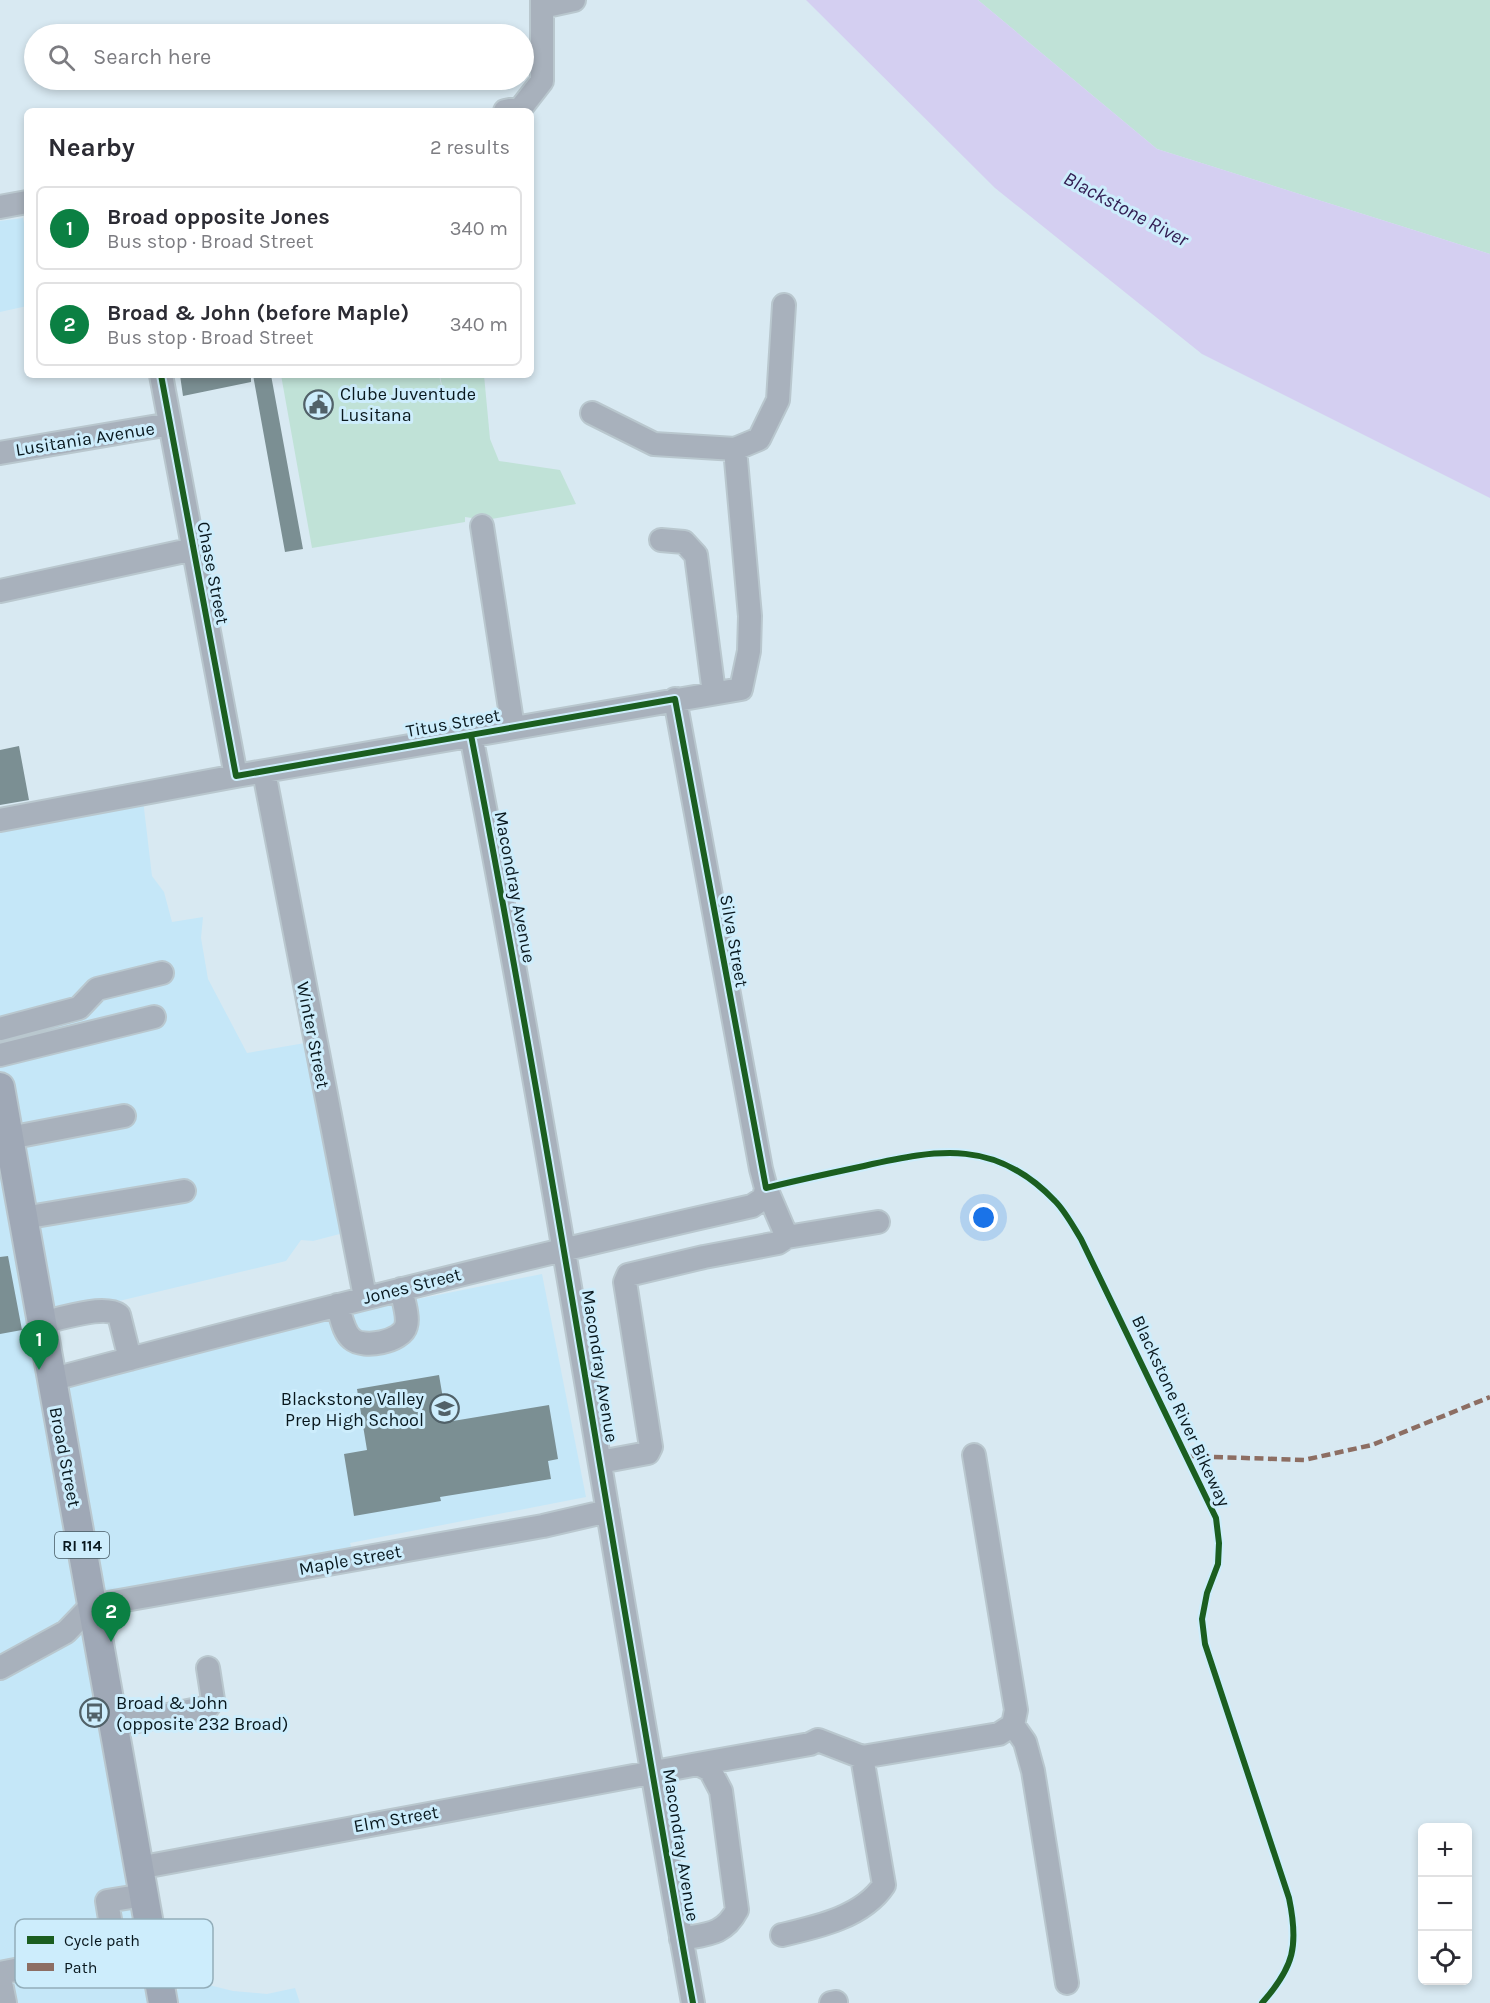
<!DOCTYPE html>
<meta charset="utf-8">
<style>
:root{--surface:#fff;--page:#f7f7f7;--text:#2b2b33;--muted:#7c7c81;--line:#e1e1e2;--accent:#0b8043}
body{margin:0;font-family:Karla,sans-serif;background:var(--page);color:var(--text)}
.controls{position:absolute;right:18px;bottom:18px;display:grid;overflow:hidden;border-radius:9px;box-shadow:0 3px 9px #0003}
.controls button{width:54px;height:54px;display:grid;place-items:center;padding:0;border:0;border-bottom:2px solid var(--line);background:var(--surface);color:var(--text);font:30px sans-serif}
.you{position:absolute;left:984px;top:1218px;width:21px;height:21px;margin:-15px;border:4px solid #fff;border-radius:50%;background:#1a73e8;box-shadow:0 0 0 9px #1a73e833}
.badge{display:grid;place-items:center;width:39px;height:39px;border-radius:50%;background:var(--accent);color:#fff;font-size:20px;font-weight:700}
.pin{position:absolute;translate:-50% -50px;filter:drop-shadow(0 2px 3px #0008)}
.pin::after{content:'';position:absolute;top:32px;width:21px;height:18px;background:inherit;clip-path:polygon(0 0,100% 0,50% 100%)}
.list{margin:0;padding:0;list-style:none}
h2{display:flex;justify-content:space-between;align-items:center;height:78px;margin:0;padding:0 24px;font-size:26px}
h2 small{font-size:20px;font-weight:400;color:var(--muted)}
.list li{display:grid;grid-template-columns:39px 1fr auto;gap:18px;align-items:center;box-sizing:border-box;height:84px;margin:0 12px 12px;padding:0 12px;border:2px solid var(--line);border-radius:9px}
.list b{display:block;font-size:22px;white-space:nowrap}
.list p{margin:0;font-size:20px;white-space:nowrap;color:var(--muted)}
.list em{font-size:20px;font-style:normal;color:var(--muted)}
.icon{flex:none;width:33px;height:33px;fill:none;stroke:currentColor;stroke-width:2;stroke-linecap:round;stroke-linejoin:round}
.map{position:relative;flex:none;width:1490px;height:2003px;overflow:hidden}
.search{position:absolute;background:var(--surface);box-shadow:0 3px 9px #0003;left:24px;top:24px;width:510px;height:66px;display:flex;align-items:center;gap:15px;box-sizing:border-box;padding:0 21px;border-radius:33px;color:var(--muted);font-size:22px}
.panel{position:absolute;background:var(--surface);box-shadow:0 3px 9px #0003;left:24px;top:108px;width:510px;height:270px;border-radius:9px}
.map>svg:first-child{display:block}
.built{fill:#c5e7f8}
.green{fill:#c0e2d7}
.water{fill:#d4cff1}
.building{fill:#7b8f93}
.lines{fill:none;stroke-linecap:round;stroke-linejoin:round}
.minor-casing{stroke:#b9c7ce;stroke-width:26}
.major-casing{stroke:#b9c7ce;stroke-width:32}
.minor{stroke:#a8b1bc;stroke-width:22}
.major{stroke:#9fa8b6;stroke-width:28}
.quiet{stroke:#8d6e63;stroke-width:4.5;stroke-dasharray:9 4.5;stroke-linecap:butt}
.cycleway-casing{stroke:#cdedfc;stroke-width:10}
.cycleway{stroke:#1b5e20;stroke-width:6}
.labels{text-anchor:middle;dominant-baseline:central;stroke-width:6;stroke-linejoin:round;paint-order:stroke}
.shield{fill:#cdedfc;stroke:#445861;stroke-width:1.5}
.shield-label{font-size:16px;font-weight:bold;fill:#09181e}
.poi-label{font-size:18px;fill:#09181e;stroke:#cdedfc;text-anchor:start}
.street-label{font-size:18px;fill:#09181e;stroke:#cdedfc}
.water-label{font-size:20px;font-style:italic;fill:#311c51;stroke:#cdedfc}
.key{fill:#cdedfc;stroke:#92adb9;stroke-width:1.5}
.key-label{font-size:16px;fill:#09181e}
</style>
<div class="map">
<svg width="1490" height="2003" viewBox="0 0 1490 2003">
<rect width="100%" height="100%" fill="#d8e9f2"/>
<path class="built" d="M23,218L27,240V306L0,312V221Z
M143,800L152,876L164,892L172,922L203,917L201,938L208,979L247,1053L311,1042L351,1231L313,1241L301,1240L286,1261L44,1319L49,1373L542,1274L586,1497L350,1543L354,1556L95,1604L165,1993L201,1983L233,1991L267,1994L295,1988L300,2003H0V817Z"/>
<path class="green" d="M978,0H1490V254L1157,149Z
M281,375H439L445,403L440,375H484L490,439L499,461L560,470L576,504L486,520L465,517V522L312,548Z"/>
<path class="water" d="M806,0H978L1157,149L1490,254V498L1202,354L995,188Z"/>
<path class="building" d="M180,375H251V382L183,396Z
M253,375H271L303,549L285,552Z
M19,746L29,800L0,805V750Z
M8,1256L22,1330L0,1334V1257Z
M439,1375L447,1422L549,1405L558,1459L548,1461L551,1479L440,1497L441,1501L354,1516L344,1454L367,1450L357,1389Z"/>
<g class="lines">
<defs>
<path id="minor" d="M542,7L574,0
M505,111L521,108L542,81V0
M0,207L27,202
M161,375L236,776
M735,449L759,439L778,400L784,305
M0,453L170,424
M482,526L513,728
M661,540L684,542L696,555L714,693
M0,591L194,549
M675,699L761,1169L766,1188L787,1237
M471,735C553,1156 616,1581 693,2003
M264,772L365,1297
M0,820L236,776L741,689L749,651L750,616L735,449L654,444L592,413
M0,1029L79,1008L97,989L162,973
M0,1055L154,1017
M9,1138L124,1116
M23,1218L184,1191
M337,1305C341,1315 343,1332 352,1339C363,1349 402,1342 406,1326C409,1317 403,1299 401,1289
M41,1323C59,1319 104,1304 119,1315L130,1359
M50,1380C283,1318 517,1259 752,1206L764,1198L766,1188
M600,1462L648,1453L651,1447L625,1282L628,1275L704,1257L778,1243L787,1237L878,1222
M0,1668L66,1632L91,1606L543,1526L608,1511
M1013,1725L1025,1742L1033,1771L1067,1983
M112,1726L208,1707L213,1700L208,1668
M862,1757L999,1734L1013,1725L1016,1710L974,1455
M698,1764L810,1744L818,1740L862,1757L884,1885C863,1917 817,1927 782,1935
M138,1868L698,1764L710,1770L721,1791L737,1910C724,1935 707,1934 681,1939
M115,1950L107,1901L144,1895
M0,1973L153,1943
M0,1978L5,2003
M831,2003L836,2002"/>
<path id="major" d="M0,1087L163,2003"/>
</defs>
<use href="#minor" class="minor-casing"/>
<use href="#major" class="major-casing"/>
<use href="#minor" class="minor"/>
<use href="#major" class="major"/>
<path class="quiet" d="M1187,1456L1304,1460L1372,1445L1490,1397"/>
<defs>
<path id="cycleway" d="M161,375L236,776L675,699L766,1188C798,1180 831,1173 864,1166C939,1149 996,1139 1055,1201C1065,1211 1073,1226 1081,1239L1216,1518L1219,1543L1218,1564L1207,1593L1202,1619L1205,1644L1289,1898C1299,1946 1294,1967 1262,2003
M471,735C553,1156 616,1581 693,2003"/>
</defs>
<use href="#cycleway" class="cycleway-casing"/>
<use href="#cycleway" class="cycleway"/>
</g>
<defs>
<symbol id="civic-ring" viewBox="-11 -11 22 22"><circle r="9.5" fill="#cdedfc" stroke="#516168" stroke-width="1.5"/><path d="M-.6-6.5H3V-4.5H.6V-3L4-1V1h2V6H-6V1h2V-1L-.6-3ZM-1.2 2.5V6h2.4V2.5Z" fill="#516168"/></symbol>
<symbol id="school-ring" viewBox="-11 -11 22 22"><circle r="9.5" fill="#cdedfc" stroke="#516168" stroke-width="1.5"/><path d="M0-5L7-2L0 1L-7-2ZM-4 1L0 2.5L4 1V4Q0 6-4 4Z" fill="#516168"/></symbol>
<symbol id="bus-ring" viewBox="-11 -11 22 22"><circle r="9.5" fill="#cdedfc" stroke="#516168" stroke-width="1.5"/><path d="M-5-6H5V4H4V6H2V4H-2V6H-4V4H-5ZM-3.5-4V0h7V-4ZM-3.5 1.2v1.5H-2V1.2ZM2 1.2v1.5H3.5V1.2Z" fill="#516168"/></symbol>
</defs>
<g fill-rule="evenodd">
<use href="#civic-ring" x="302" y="388" width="33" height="33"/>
<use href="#school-ring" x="428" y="1392" width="33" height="33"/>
<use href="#bus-ring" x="78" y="1696" width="33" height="33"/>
</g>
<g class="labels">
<rect class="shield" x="55" y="1532" width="54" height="26" rx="4.5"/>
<g class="shield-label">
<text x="82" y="1545">RI 114</text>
</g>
<g class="poi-label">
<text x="340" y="394">Clube Juventude<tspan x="340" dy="21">Lusitana</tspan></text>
<text x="424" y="1399" text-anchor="end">Blackstone Valley<tspan x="424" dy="21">Prep High School</tspan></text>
<text x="116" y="1703">Broad &amp; John<tspan x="116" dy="21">(opposite 232 Broad)</tspan></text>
</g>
<g class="street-label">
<text transform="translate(85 439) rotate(-9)">Lusitania Avenue</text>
<text transform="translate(213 573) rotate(79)">Chase Street</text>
<text transform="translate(453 723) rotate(-10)">Titus Street</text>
<text transform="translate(515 887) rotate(79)">Macondray Avenue</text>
<text transform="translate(734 941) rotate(80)">Silva Street</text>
<text transform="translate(313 1035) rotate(79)">Winter Street</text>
<text transform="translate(412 1286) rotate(-14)">Jones Street</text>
<text transform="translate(600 1366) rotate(81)">Macondray Avenue</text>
<text transform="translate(1181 1411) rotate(65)">Blackstone River Bikeway</text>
<text transform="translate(65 1457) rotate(79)">Broad Street</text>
<text transform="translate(350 1560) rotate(-10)">Maple Street</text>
<text transform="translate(396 1819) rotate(-10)">Elm Street</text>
<text transform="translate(681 1845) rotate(81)">Macondray Avenue</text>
</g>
<g class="water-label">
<text transform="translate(1126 209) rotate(28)">Blackstone River</text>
</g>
</g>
<rect x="15" y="1919" width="198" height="69" rx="9" class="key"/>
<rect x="27" y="1936" width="27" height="8" fill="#1b5e20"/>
<rect x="27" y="1963" width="27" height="8" fill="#8d6e63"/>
<g class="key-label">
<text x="64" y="1946">Cycle path</text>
<text x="64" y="1973">Path</text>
</g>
</svg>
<div class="controls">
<button>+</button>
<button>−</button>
<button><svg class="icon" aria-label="locate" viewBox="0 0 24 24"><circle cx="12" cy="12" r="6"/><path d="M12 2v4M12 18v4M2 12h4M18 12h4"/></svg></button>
</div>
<div class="you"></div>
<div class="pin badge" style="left:39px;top:1370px">1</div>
<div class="pin badge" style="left:111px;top:1642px">2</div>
<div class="search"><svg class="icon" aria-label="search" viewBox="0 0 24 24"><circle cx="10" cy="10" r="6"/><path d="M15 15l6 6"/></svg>Search here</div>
<section class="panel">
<h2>Nearby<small>2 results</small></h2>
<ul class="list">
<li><span class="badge">1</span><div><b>Broad opposite Jones</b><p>Bus stop · Broad Street</p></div><em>340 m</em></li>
<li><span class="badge">2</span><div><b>Broad &amp; John (before Maple)</b><p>Bus stop · Broad Street</p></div><em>340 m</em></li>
</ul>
</section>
</div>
